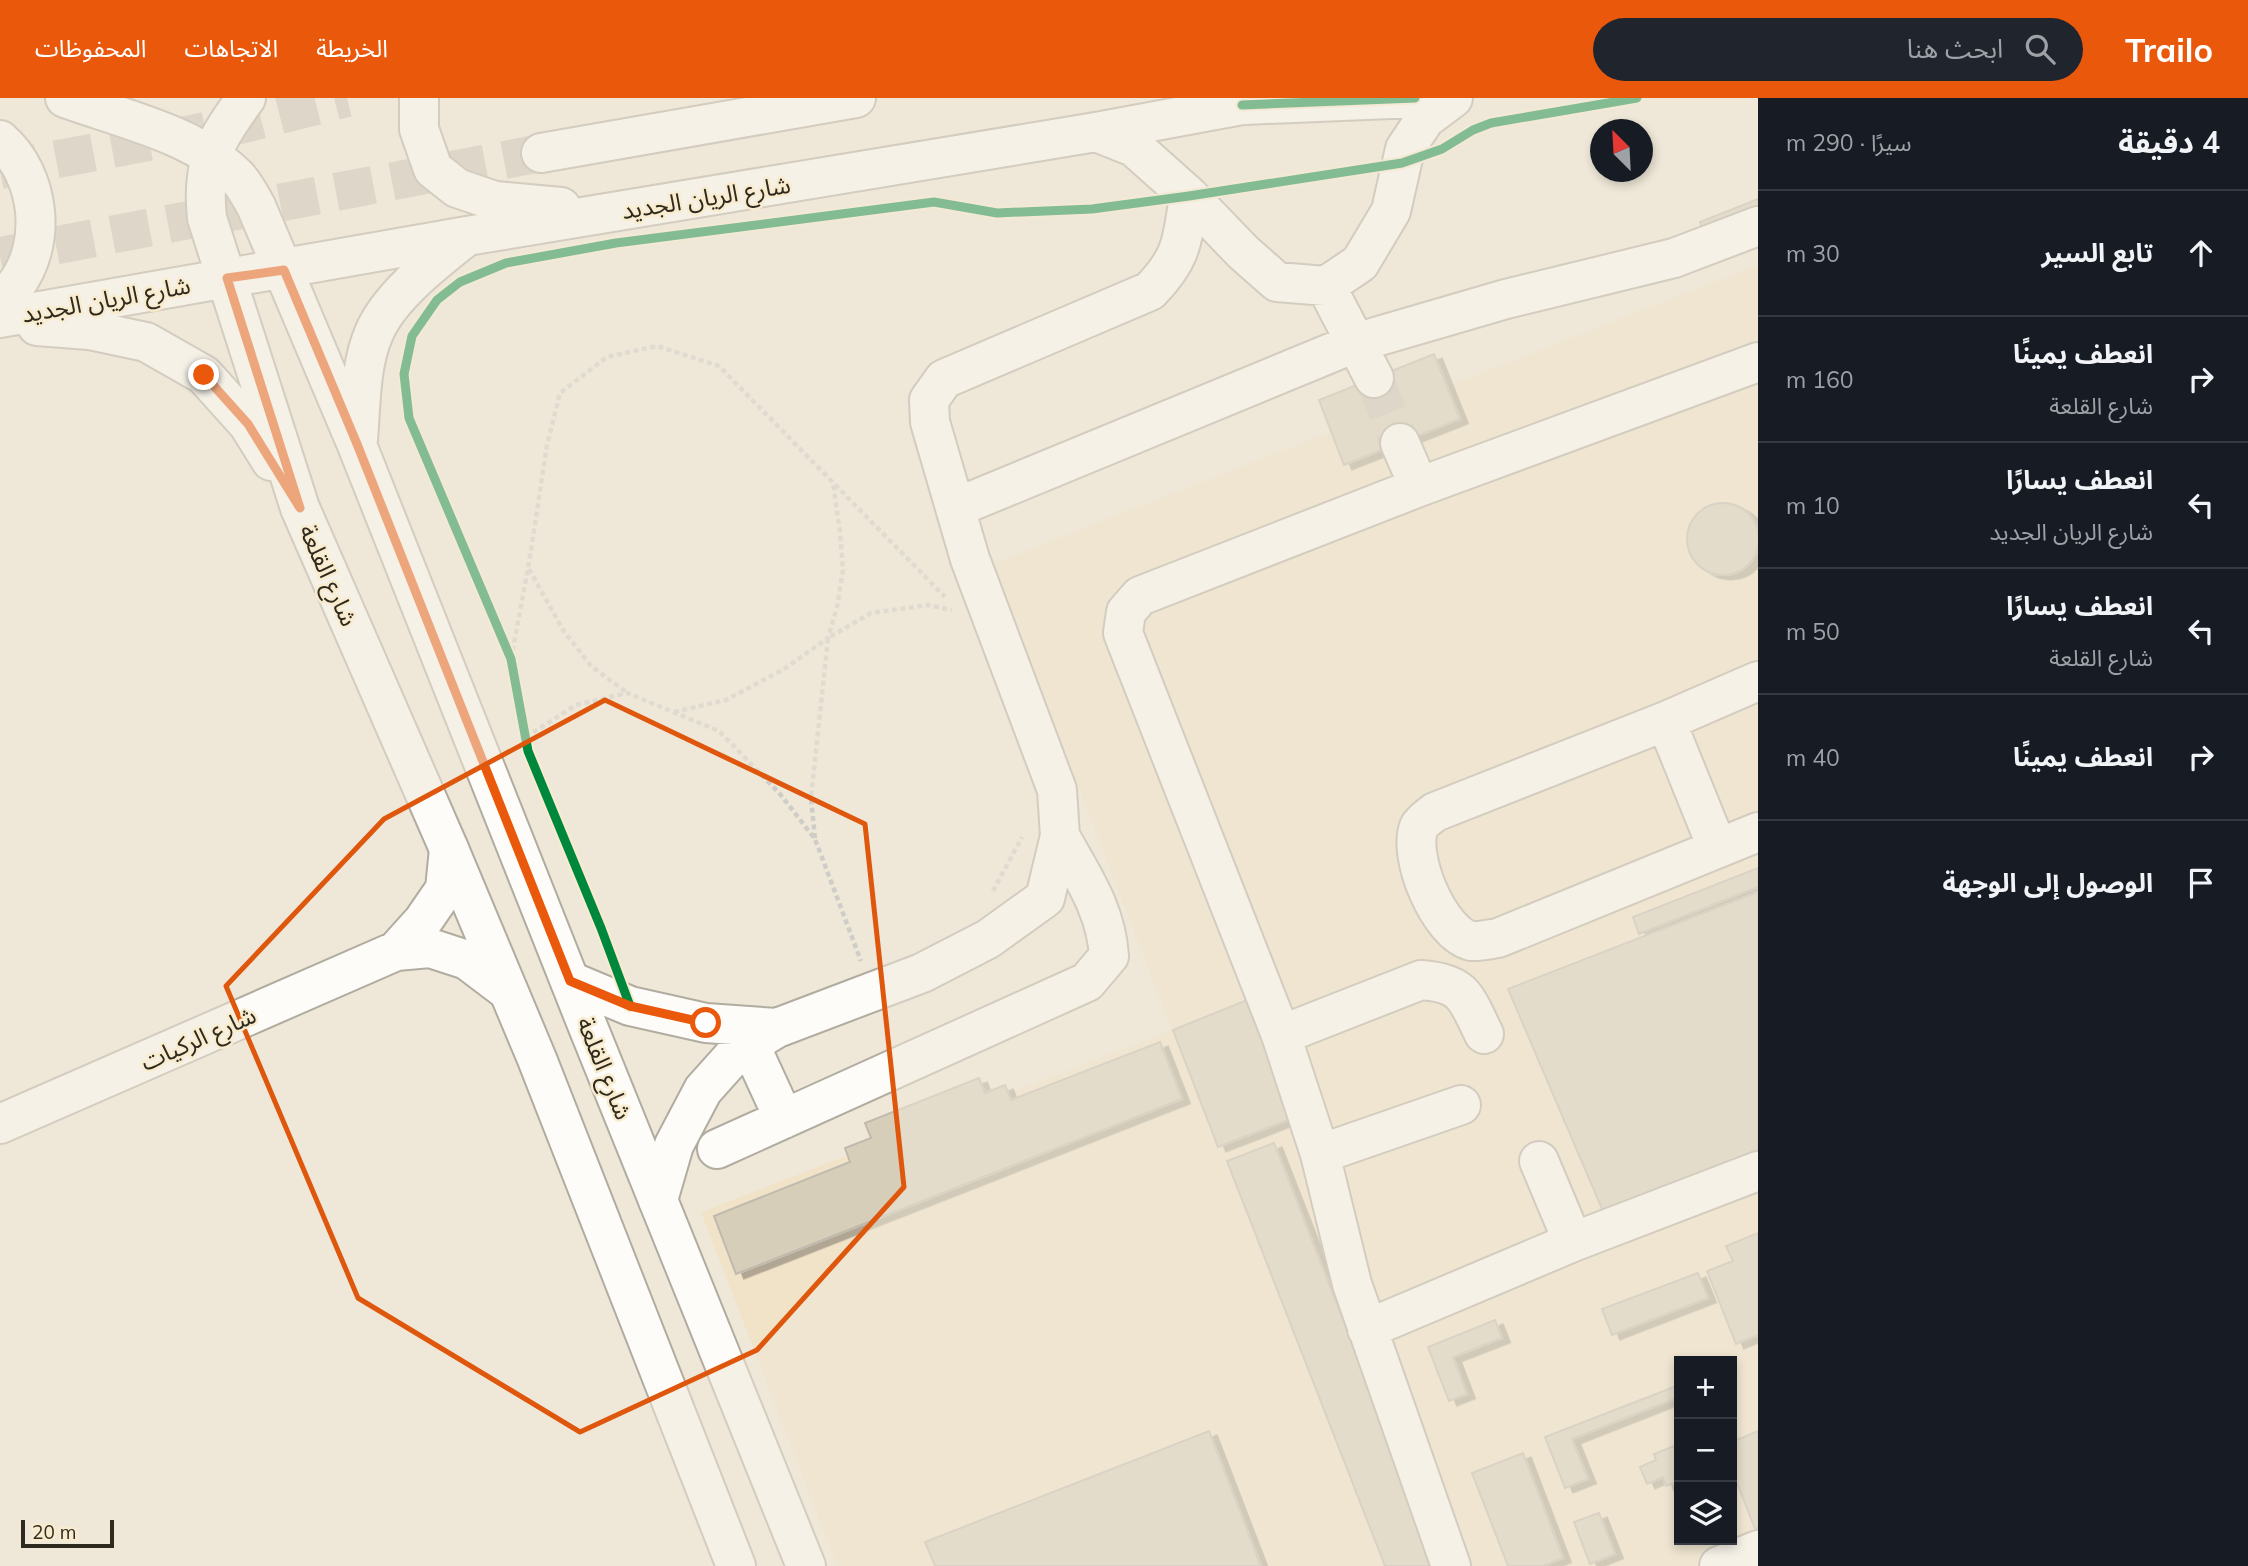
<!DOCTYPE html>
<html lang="ar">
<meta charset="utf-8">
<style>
:root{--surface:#171b24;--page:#20242c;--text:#f1f3f6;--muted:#9ea1a6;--line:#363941;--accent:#ea580c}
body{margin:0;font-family:Mulish,"Noto Sans Arabic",sans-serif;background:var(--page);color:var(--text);direction:rtl}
.controls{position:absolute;right:21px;bottom:21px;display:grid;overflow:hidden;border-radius:0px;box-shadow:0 4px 10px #0003}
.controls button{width:63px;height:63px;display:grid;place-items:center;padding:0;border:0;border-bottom:2px solid var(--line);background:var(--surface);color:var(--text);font:35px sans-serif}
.compass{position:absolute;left:1590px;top:21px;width:63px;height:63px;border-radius:50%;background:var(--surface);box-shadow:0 4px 10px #0003;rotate:336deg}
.scale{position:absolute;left:21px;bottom:18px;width:93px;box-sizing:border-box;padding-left:7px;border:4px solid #2f2a1f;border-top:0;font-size:19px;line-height:24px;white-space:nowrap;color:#2f2a1f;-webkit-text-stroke:5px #f9ecce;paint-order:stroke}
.stop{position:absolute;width:21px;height:21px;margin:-16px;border:5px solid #ea580c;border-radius:50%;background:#fff}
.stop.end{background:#ea580c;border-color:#fff;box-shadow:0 2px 7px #0008}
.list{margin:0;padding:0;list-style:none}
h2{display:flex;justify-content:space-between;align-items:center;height:91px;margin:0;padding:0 28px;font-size:30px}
h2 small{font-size:23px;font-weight:400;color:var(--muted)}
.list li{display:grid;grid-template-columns:46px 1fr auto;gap:21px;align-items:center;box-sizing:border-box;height:126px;padding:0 28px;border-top:2px solid var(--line)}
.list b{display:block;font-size:26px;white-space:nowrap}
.list p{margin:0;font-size:23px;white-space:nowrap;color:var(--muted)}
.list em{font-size:23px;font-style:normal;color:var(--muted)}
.icon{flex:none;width:38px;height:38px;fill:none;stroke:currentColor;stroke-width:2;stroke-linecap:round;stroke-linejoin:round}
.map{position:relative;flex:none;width:1758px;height:1468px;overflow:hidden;direction:ltr}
header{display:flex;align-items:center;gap:42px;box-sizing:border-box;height:98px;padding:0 35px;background:var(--accent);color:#fff}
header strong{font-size:33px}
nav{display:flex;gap:38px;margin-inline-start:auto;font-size:24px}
.search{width:490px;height:63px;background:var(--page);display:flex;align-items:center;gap:18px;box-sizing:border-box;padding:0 24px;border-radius:38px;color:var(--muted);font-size:26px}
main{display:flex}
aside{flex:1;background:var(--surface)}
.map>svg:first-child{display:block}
.built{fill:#f0e3c8;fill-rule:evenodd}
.building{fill:#d7ceb9;stroke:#c0baae;stroke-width:2;filter:url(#shadow)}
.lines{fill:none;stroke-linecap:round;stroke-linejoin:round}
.minor-tunnel{stroke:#c9c2b3;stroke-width:38;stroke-dasharray:38 19;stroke-linecap:butt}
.highway-tunnel{stroke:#c9c2b3;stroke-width:38;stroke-dasharray:38 19;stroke-linecap:butt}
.minor-casing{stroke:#b1aca0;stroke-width:42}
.major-casing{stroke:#b1aca0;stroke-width:42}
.highway-casing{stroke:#b1aca0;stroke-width:42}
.path{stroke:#cfcdc7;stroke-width:4.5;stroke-dasharray:5 3.5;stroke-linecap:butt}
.minor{stroke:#fdfcf9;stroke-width:38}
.major{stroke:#fdfcf9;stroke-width:38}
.highway{stroke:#fdfcf9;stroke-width:38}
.cycleway-casing{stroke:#f9ecce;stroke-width:13}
.cycleway{stroke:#00873e;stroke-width:9}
.route{stroke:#ea580c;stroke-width:9}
.marked{fill:none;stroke:#df570d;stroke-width:5;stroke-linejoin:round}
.labels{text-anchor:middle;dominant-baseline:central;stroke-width:5;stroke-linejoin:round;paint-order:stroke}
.street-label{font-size:24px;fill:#2f2a1f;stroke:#f9ecce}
</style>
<header>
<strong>Trailo</strong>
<div class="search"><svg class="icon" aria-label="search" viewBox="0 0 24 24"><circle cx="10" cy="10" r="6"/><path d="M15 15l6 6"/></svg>ابحث هنا</div>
<nav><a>الخريطة</a><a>الاتجاهات</a><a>المحفوظات</a></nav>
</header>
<main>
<aside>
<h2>4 دقيقة<small>سيرًا · 290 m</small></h2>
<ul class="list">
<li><svg class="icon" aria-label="ahead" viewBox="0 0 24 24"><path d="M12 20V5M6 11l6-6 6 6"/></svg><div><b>تابع السير</b></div><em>30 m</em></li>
<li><svg class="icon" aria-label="right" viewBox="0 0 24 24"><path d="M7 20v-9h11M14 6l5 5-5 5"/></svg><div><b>انعطف يمينًا</b><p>شارع القلعة</p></div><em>160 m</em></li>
<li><svg class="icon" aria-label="left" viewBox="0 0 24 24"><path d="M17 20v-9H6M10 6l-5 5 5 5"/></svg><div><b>انعطف يسارًا</b><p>شارع الريان الجديد</p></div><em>10 m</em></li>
<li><svg class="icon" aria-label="left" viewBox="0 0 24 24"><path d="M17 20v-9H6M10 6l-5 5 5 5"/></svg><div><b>انعطف يسارًا</b><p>شارع القلعة</p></div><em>50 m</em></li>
<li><svg class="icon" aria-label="right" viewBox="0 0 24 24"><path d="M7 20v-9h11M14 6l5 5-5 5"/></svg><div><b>انعطف يمينًا</b></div><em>40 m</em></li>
<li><svg class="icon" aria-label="arrive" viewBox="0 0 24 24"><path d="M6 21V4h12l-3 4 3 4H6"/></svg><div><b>الوصول إلى الوجهة</b></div></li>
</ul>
</aside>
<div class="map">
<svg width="1758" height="1468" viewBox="0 0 1758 1468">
<defs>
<filter id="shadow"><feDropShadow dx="8" dy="4.5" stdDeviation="0" flood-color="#0004"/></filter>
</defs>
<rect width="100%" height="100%" fill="#efe8d8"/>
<path class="built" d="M1758,167V1468H837L701,1114L1172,932L992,466ZM1679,1263H1732V1442H1679Z"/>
<path class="building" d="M1758,101V120L1706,140L1700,124Z
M1434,256L1460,321L1344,367L1319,302Z
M1687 441a36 36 0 1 1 72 0a36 36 0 1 1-72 0Z
M1758,770V789L1639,836L1633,819Z
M1758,794V1065L1608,1125L1508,891Z
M1252,900L1298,1018L1218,1049L1173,932Z
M1160,944L1182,1001L736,1176L714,1118L850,1064L845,1050L871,1040L865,1025L979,980L985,995L1005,987L1011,1002Z
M1274,1045L1439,1468H1385L1227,1063Z
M1758,1135V1237L1736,1246L1707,1173L1733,1163L1726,1148Z
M1698,1175L1708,1200L1612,1237L1602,1211Z
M1495,1222L1502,1240L1453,1259L1467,1296L1449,1303L1428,1249Z
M1679,1287V1299L1572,1341L1588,1381L1565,1390L1545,1339Z
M1209,1333L1261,1468H935L925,1444Z
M1758,1333V1430L1755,1431L1732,1372V1344Z
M1679,1346V1383L1666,1388L1663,1379L1647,1386L1640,1369L1656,1362L1654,1356Z
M1523,1355L1563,1460L1543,1468H1508L1472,1375Z
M1599,1415L1615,1456L1590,1466L1574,1424Z"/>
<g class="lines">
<path class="minor-tunnel" d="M1374,280L1400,345"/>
<path class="highway-tunnel" d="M0,72L244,26L347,0
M0,158L541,55"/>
<defs>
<path id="minor" d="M1244,7L1415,0
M1096,34L1134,49L1189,98L1243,154L1277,184L1326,188L1360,165L1391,113L1405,51L1425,21L1453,0
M1326,188L1374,280
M1400,345L1419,389
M955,410L1355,245L1506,201L1674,160L1758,128
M1758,583L1666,623L1435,714C1430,718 1422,723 1419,729C1407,758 1439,835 1471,843C1478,844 1491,841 1498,840L1758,734
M1666,623L1717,749
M396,853L423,823L445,791L449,751
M570,883L630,908L706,925L777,930
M1281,937L1421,882C1465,885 1466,900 1484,936
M750,947L784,1021
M0,1026L396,853L430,850L467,862L508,893
M717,1051L1087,884L1109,858C1106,811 1082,778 1060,738
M1320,1056L1461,1007
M1539,1063L1573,1144
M658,1102L674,1047L703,992L737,954L777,930L922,875L988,841L1045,800L1060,738L1057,692L970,461L930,324L929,302L944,281L1150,193C1183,159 1182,143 1189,98
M1367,1231L1573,1144L1758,1073
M1451,1468L1352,1186L1320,1056L1281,937L1123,535L1126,514L1140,498L1419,389L1758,264
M1719,1468L1758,1452"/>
<path id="major" d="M65,0C120,20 193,36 235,77C244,85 250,98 256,108L357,347L586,924L806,1468
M246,0C215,43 201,65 207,120L300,410L449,751L537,961L736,1468
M419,0V31L433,71L457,90L495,103L561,109
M0,42C40,77 48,145 15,188C11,194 5,199 0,204
M0,220L467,138L1096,34L1242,7
M37,228L89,232L146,244L204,277L248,326L271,363
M358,341C361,306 360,267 374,235C389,199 433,165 462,142"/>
<path id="highway" d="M1242,7L1277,0
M541,55L856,0"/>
</defs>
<use href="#minor" class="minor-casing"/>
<use href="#major" class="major-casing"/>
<use href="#highway" class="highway-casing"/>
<path class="path" d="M529,471L563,532L591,568L626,594
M511,561L529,465L547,347L560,295L607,259L657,248L719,268L945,499
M674,614L726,602L784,571L828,540L837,509L843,472L840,434L833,385
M526,639L576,607L627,595L719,633L780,696L815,741L861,863
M815,740L811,700L828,540L871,515L928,507L952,512
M993,793L1022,739"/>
<use href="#minor" class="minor"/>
<use href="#major" class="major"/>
<use href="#highway" class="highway"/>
<defs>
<path id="cycleway" d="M1242,7L1415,0
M630,908L601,830L528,653L511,561L409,320L404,276L412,238L437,202L460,184L506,165L616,145L934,104L997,115L1092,111L1189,98L1402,65L1442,51L1473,32L1491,25L1637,0"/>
</defs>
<use href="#cycleway" class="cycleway-casing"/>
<use href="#cycleway" class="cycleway"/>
</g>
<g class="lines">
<path class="route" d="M204,277L248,326L300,410L227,180L284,172L357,346L570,883L630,908L706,925"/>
</g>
<path d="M0 0H1758V1468H0ZM605,602L865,726L904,1089L757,1252L580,1334L358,1200L226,888L384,721Z" fill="#efe8d8" fill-opacity=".55" fill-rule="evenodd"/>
<path class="marked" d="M605,602L865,726L904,1089L757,1252L580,1334L358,1200L226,888L384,721Z"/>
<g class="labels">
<g class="street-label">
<text transform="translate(706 99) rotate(-9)">شارع الريان الجديد</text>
<text transform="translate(106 201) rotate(-10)">شارع الريان الجديد</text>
<text transform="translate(329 477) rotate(66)">شارع القلعة</text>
<text transform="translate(198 940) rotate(-24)">شارع الركيات</text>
<text transform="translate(605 970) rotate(68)">شارع القلعة</text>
</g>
</g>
</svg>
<div class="controls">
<button>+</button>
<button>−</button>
<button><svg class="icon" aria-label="layers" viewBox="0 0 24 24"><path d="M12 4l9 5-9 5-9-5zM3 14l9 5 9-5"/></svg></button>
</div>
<svg class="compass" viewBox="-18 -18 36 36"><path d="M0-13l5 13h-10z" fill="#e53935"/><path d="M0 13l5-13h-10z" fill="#9ea1a6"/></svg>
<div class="scale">20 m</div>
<div class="stop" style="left:706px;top:925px"></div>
<div class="stop end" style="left:204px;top:277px"></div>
</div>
</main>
